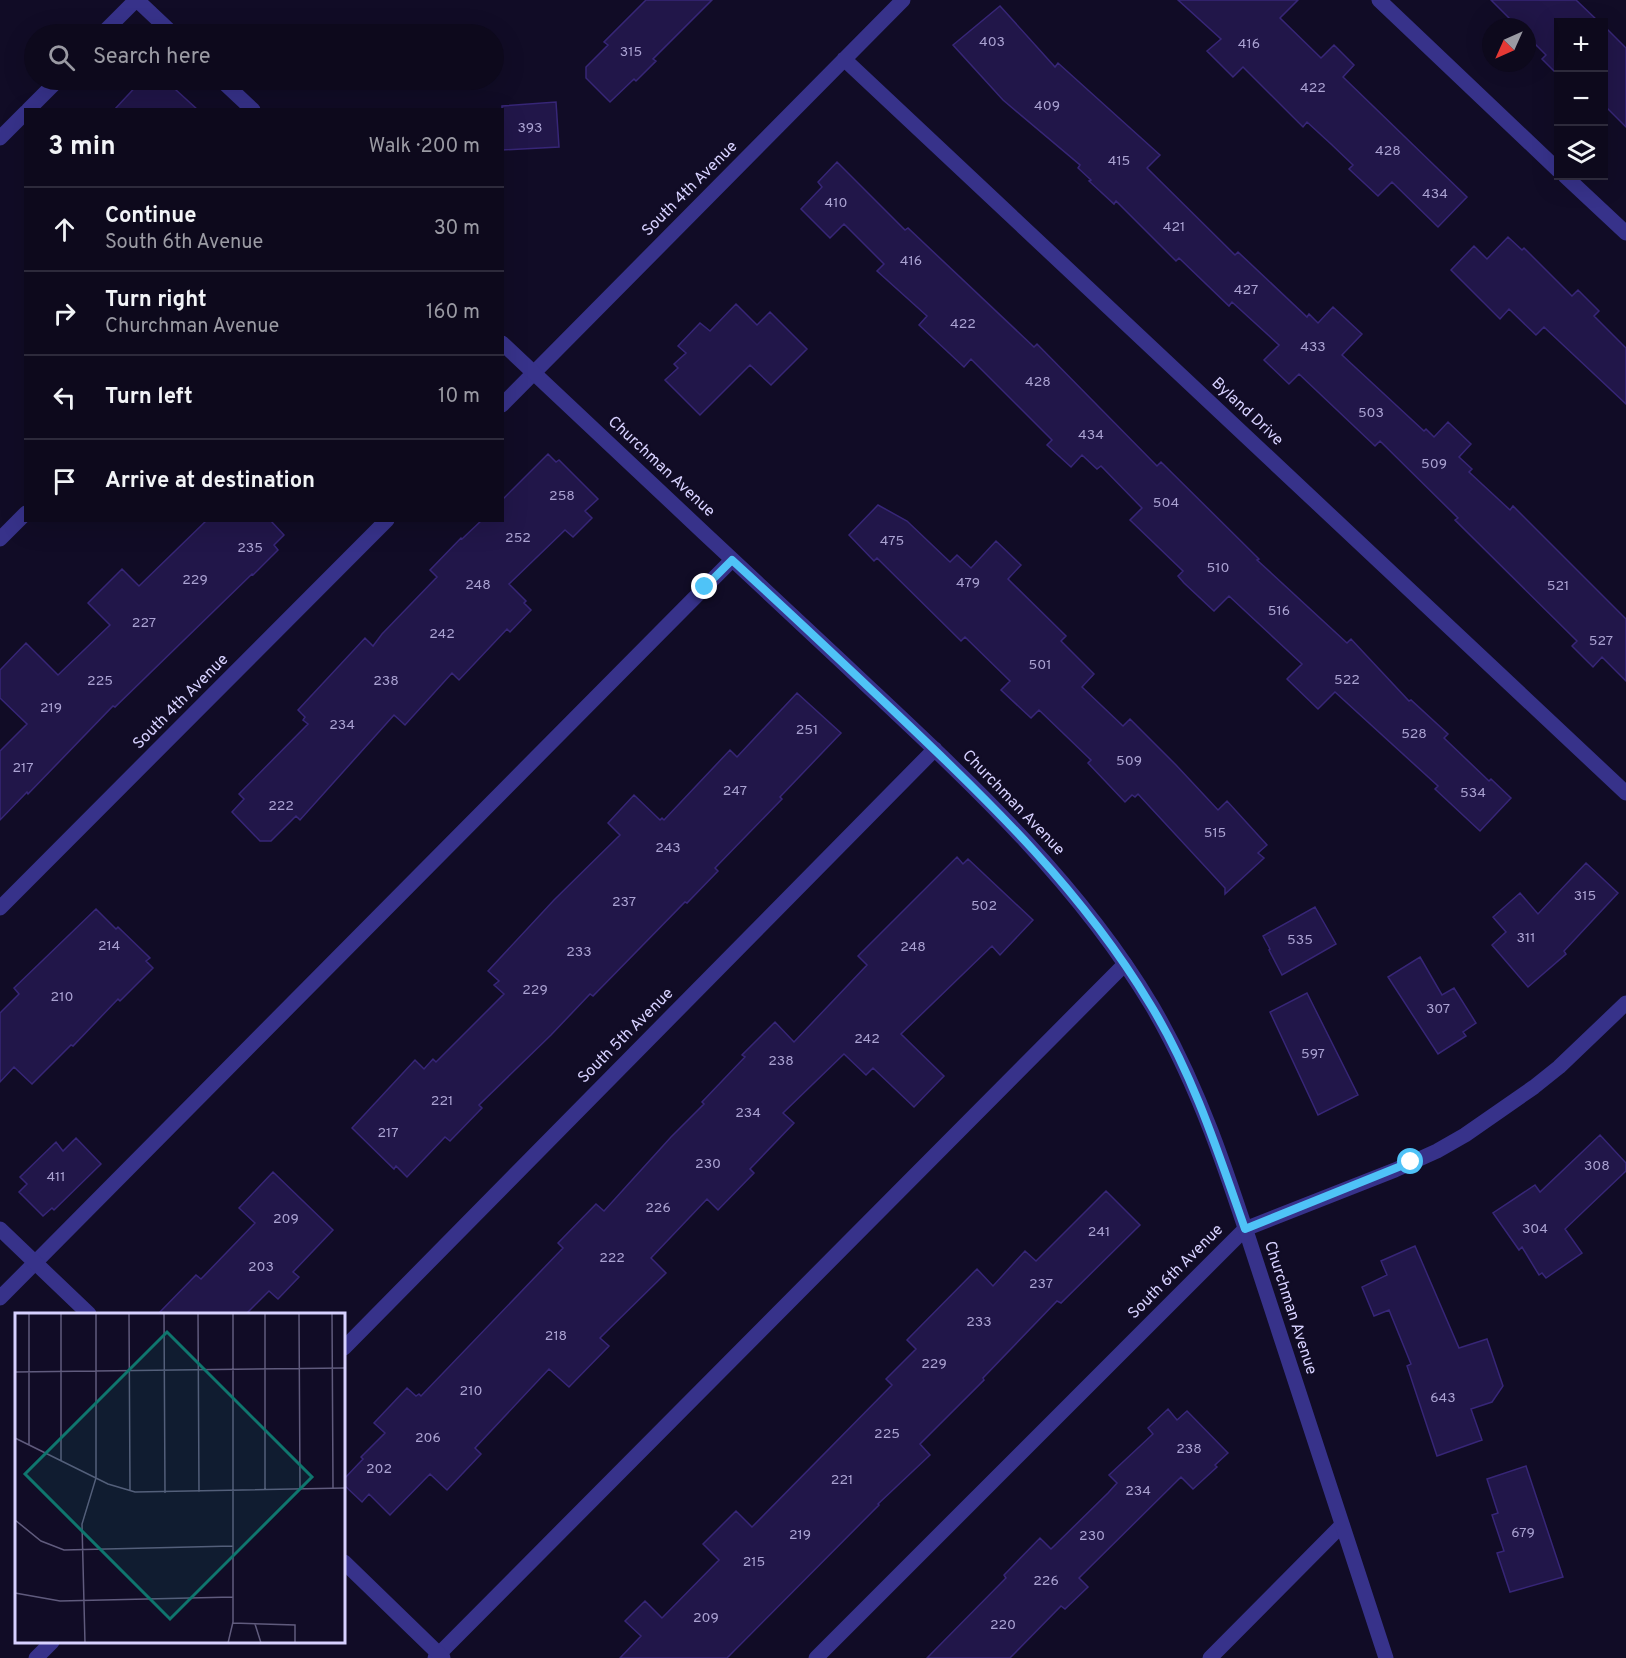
<!DOCTYPE html>
<meta charset="utf-8">
<style>
:root{--surface:#0d091c;--page:#161225;--text:#f1f3f6;--muted:#9a9aa3;--line:#2d2a3b}
body{margin:0;font-family:Overpass,sans-serif;background:var(--page);color:var(--text)}
.controls{position:absolute;right:18px;top:18px;display:grid;overflow:hidden;border-radius:0px;box-shadow:0 6px 24px #0002}
.controls button{width:54px;height:54px;display:grid;place-items:center;padding:0;border:0;border-bottom:2px solid var(--line);background:var(--surface);color:var(--text);font:30px sans-serif}
.compass{position:absolute;left:1482px;top:18px;width:54px;height:54px;border-radius:50%;background:var(--surface);box-shadow:0 6px 24px #0002;rotate:225deg}
.stop{position:absolute;width:18px;height:18px;margin:-14px;border:4px solid #4fc3f7;border-radius:50%;background:#fff}
.stop.end{background:#4fc3f7;border-color:#fff;box-shadow:0 2px 6px #0008}
.list{margin:0;padding:0;list-style:none}
h2{display:flex;justify-content:space-between;align-items:center;height:78px;margin:0;padding:0 24px;font-size:26px}
h2 small{font-size:20px;font-weight:400;color:var(--muted)}
.list li{display:grid;grid-template-columns:39px 1fr auto;gap:18px;align-items:center;box-sizing:border-box;height:84px;padding:0 24px;border-top:2px solid var(--line)}
.list b{display:block;font-size:22px;white-space:nowrap}
.list p{margin:0;font-size:20px;white-space:nowrap;color:var(--muted)}
.list em{font-size:20px;font-style:normal;color:var(--muted)}
.icon{flex:none;width:33px;height:33px;fill:none;stroke:currentColor;stroke-width:2;stroke-linecap:round;stroke-linejoin:round}
.map{position:relative;flex:none;width:1626px;height:1658px;overflow:hidden}
.search{position:absolute;background:var(--surface);box-shadow:0 6px 24px #0002;left:24px;top:24px;width:480px;height:66px;display:flex;align-items:center;gap:15px;box-sizing:border-box;padding:0 21px;border-radius:33px;color:var(--muted);font-size:22px}
.panel{position:absolute;background:var(--surface);box-shadow:0 6px 24px #0002;left:24px;top:108px;width:480px;height:414px;border-radius:0px}
.map>svg:first-child{display:block}
.building{fill:#211649;stroke:#372677;stroke-width:1.5}
.lines{fill:none;stroke-linecap:round;stroke-linejoin:round}
.service{stroke:#37328a;stroke-width:15}
.minor{stroke:#37328a;stroke-width:15}
.tertiary{stroke:#37328a;stroke-width:15}
.route{stroke:#4fc3f7;stroke-width:8}
.labels{text-anchor:middle;dominant-baseline:central;stroke-width:5;stroke-linejoin:round;paint-order:stroke}
.number-label{font-size:14px;fill:#aaa2d2}
.street-label{font-size:16px;fill:#d7d1ff;stroke:#110c26}
.inset-road{fill:none;stroke:#605b7d;stroke-width:1.5}
.view{fill:#0f766e;fill-opacity:0.15;stroke:#0f766e;stroke-width:3}
.inset-edge{fill:none;stroke:#d7d1ff;stroke-width:3}
</style>
<div class="map">
<svg width="1626" height="1658" viewBox="0 0 1626 1658">
<rect width="100%" height="100%" fill="#110c26"/>
<path class="building" d="M646,0H712L653,59L656,61L636,81L634,79L610,102L586,78V67L608,45L604,42Z
M1178,0H1298L1280,18L1321,58L1334,45L1354,65L1343,77L1467,197L1438,227L1392,182L1378,196L1349,169L1353,165L1331,144L1307,122L1303,127L1243,67L1233,77L1207,51L1221,39Z
M1491,0H1576L1599,22H1558V75L1542,59L1546,55L1527,36V27H1518Z
M1000,6L1055,67L1058,63L1160,155L1147,168L1235,255L1238,252L1307,317L1309,314L1318,323L1333,307L1362,334L1342,355L1424,431L1426,429L1434,437L1448,422L1471,444L1459,457L1472,469L1469,472L1510,510L1513,506L1626,619V681L1602,657L1593,667L1572,646L1577,641L1455,520L1458,518L1380,441L1375,446L1299,374L1289,384L1264,360L1279,345L1232,302L1229,306L1179,258L1176,261L1116,201L1114,204L1089,181L1091,180L1078,168L1080,165L1003,100L953,45Z
M1604,26L1626,48V127L1604,105Z
M142,80H165L198,110H114Z
M556,102L559,147L502,150V106Z
M837,162L905,230L908,228L1034,347L1037,344L1157,466L1161,462L1259,559L1257,560L1347,643L1351,639L1409,701L1411,700L1448,734L1444,738L1489,781L1491,779L1511,798L1480,831L1435,789L1438,786L1335,692L1318,709L1287,679L1302,664L1229,596L1214,611L1184,583L1178,576L1183,571L1130,520L1142,508L1101,466L1097,469L1082,455L1071,467L1047,445L1052,440L971,359L964,367L919,325L927,316L877,271L884,264L844,224L830,238L801,209L822,187L818,182Z
M1508,237L1522,250L1524,248L1572,296L1578,290L1599,311L1594,316L1626,348V404L1544,327L1536,335L1509,309L1500,319L1451,270L1474,246L1487,259Z
M736,304L757,325L770,312L807,349L771,385L750,365L700,415L665,380L678,368L674,364L686,353L678,346L700,323L710,331Z
M548,454L556,462L559,460L598,499L585,511L592,518L573,537L565,530L509,584L526,601L524,603L531,610L510,632L507,629L459,680L452,673L405,725L394,715L300,820L296,816L271,841H260L232,812L244,799L239,794L308,724L303,720L305,717L298,710L365,638L373,646L382,634L437,577L430,570L461,538L462,539L482,520H502V500Z
M878,505L907,521L950,562L957,555L971,568L996,541L1021,565L1008,579L1066,636L1061,641L1094,674L1082,687L1123,726L1130,719L1176,765L1218,810L1227,801L1267,845L1258,853L1264,858L1225,894V888L1138,794L1135,797L1132,795L1125,802L1088,763L1091,760L1039,710L1031,718L1001,690L1010,681L965,637L961,641L877,558L874,561L849,535Z
M207,520H270L284,535L274,545L278,550L253,575L252,574L115,707L113,706L28,794L27,792L0,820V751L27,724L0,698V670L26,643L58,675L110,625L88,603L122,569L139,586Z
M797,693L841,733L780,797L782,799L715,868L718,871L687,903L685,902L593,996L590,994L551,1035L479,1105L482,1108L450,1141L445,1137L407,1177L396,1166L394,1169L352,1128L415,1060L424,1069L433,1059L436,1062L504,994L494,985L499,981L488,971L554,900L620,835L608,823L634,795L660,820L662,818L664,820L730,750L737,757Z
M957,857L963,864L968,859L1033,920L1000,955L992,946L901,1034L944,1076L914,1107L873,1068L866,1075L844,1054L783,1113L794,1123L750,1169L754,1173L718,1210L707,1199L651,1258L666,1273L600,1338L609,1346L569,1387L549,1369L475,1448L481,1454L447,1490L430,1474L390,1515L369,1494L362,1502L344,1485V1479L363,1459L361,1457L385,1433L374,1423L407,1388L416,1396L419,1394L421,1396L563,1248L558,1243L596,1204L604,1211L671,1137L704,1104L702,1102L745,1057L742,1055L775,1022L794,1042L867,965L858,956Z
M1586,863L1618,893L1564,951L1566,954L1528,987L1492,945L1506,932L1493,917L1520,893L1538,914Z
M1315,907L1336,944L1282,975L1269,950L1270,949L1263,936Z
M96,909L116,929L118,927L150,958L146,961L153,968L120,1001L118,999L73,1046L71,1045L32,1084L14,1067L0,1082V1013L19,994L14,988Z
M1420,957L1442,995L1454,988L1476,1023L1463,1032L1466,1036L1438,1054L1388,977Z
M1307,993L1358,1095L1318,1115L1270,1012Z
M1600,1135L1626,1163V1171L1565,1229L1582,1253L1546,1278L1542,1273L1539,1275L1522,1247L1519,1250L1493,1213L1535,1185L1540,1192Z
M76,1138L101,1164L54,1210L52,1208L43,1216L19,1192L27,1184L20,1177L56,1142L63,1151Z
M273,1172L333,1230L293,1272L299,1277L278,1299L269,1291L246,1314H158L196,1275L201,1279L255,1223L239,1208Z
M1106,1191L1140,1225L1061,1303L1057,1301L983,1378L984,1380L920,1444L930,1455L878,1504L879,1505L727,1658H620L641,1636L625,1621L645,1601L662,1618L719,1560L703,1544L736,1511L752,1527L892,1385L886,1379L916,1349L907,1340L977,1269L993,1286L1025,1251L1036,1261Z
M1415,1246L1459,1348L1487,1339L1503,1386L1492,1402L1471,1409L1482,1440L1437,1456L1407,1366L1411,1364L1389,1310L1374,1316L1362,1287L1387,1275L1381,1261Z
M1168,1409L1177,1420L1187,1411L1228,1453L1215,1465L1217,1467L1193,1489L1181,1477L1079,1578L1088,1587L1065,1609L1061,1606L1010,1658H927L1006,1578L1004,1575L1040,1538L1051,1549L1108,1493L1117,1483L1109,1475L1153,1434L1148,1428Z
M1526,1466L1563,1577L1510,1592L1497,1553L1504,1551L1492,1515L1498,1513L1487,1479Z"/>
<g class="lines">
<path class="service" d="M0,539L26,513
M0,1298L732,560
M435,1658L1125,964
M1210,1658L1342,1525"/>
<path class="minor" d="M1379,0L1558,170
M844,59L1626,793
M1565,176L1626,233
M502,405L903,0
M0,908L387,520
M0,1229L89,1314
M344,1562L443,1658
M816,1658L1245,1229L1395,1170L1437,1151L1465,1135L1534,1087L1559,1067L1626,1003"/>
<path class="tertiary" d="M137,0L173,34
M102,34L136,0
M221,80L253,110
M28,110L58,80
M0,138L26,112
M502,343C616,450 728,556 842,662C954,768 1072,872 1152,1006C1206,1098 1236,1201 1269,1301C1308,1420 1347,1539 1386,1658
M344,1348L935,749
M36,1658L52,1642"/>
</g>
<g class="lines">
<path class="route" d="M705,587L732,560C788,611 843,663 898,715C992,804 1083,892 1150,1004C1193,1074 1218,1152 1245,1229L1411,1162"/>
</g>
<g class="labels">
<g class="number-label">
<text x="992" y="42">403</text>
<text x="1249" y="44">416</text>
<text x="631" y="52">315</text>
<text x="1313" y="88">422</text>
<text x="1047" y="106">409</text>
<text x="530" y="128">393</text>
<text x="1388" y="151">428</text>
<text x="1119" y="161">415</text>
<text x="1435" y="194">434</text>
<text x="836" y="203">410</text>
<text x="1174" y="227">421</text>
<text x="911" y="261">416</text>
<text x="1246" y="290">427</text>
<text x="963" y="324">422</text>
<text x="1313" y="347">433</text>
<text x="1038" y="382">428</text>
<text x="1371" y="413">503</text>
<text x="1091" y="435">434</text>
<text x="1434" y="464">509</text>
<text x="562" y="496">258</text>
<text x="1166" y="503">504</text>
<text x="518" y="538">252</text>
<text x="892" y="541">475</text>
<text x="250" y="548">235</text>
<text x="1218" y="568">510</text>
<text x="195" y="580">229</text>
<text x="968" y="583">479</text>
<text x="478" y="585">248</text>
<text x="1558" y="586">521</text>
<text x="1279" y="611">516</text>
<text x="144" y="623">227</text>
<text x="442" y="634">242</text>
<text x="1601" y="641">527</text>
<text x="1040" y="665">501</text>
<text x="1347" y="680">522</text>
<text x="100" y="681">225</text>
<text x="386" y="681">238</text>
<text x="51" y="708">219</text>
<text x="342" y="725">234</text>
<text x="807" y="730">251</text>
<text x="1414" y="734">528</text>
<text x="1129" y="761">509</text>
<text x="23" y="768">217</text>
<text x="735" y="791">247</text>
<text x="1473" y="793">534</text>
<text x="281" y="806">222</text>
<text x="1215" y="833">515</text>
<text x="668" y="848">243</text>
<text x="1585" y="896">315</text>
<text x="624" y="902">237</text>
<text x="984" y="906">502</text>
<text x="1526" y="938">311</text>
<text x="1300" y="940">535</text>
<text x="109" y="946">214</text>
<text x="913" y="947">248</text>
<text x="579" y="952">233</text>
<text x="535" y="990">229</text>
<text x="62" y="997">210</text>
<text x="1438" y="1009">307</text>
<text x="867" y="1039">242</text>
<text x="1313" y="1054">597</text>
<text x="781" y="1061">238</text>
<text x="442" y="1101">221</text>
<text x="748" y="1113">234</text>
<text x="388" y="1133">217</text>
<text x="708" y="1164">230</text>
<text x="1597" y="1166">308</text>
<text x="56" y="1177">411</text>
<text x="658" y="1208">226</text>
<text x="286" y="1219">209</text>
<text x="1535" y="1229">304</text>
<text x="1099" y="1232">241</text>
<text x="612" y="1258">222</text>
<text x="261" y="1267">203</text>
<text x="1041" y="1284">237</text>
<text x="979" y="1322">233</text>
<text x="556" y="1336">218</text>
<text x="934" y="1364">229</text>
<text x="471" y="1391">210</text>
<text x="1443" y="1398">643</text>
<text x="887" y="1434">225</text>
<text x="428" y="1438">206</text>
<text x="1189" y="1449">238</text>
<text x="379" y="1469">202</text>
<text x="842" y="1480">221</text>
<text x="1138" y="1491">234</text>
<text x="1523" y="1533">679</text>
<text x="800" y="1535">219</text>
<text x="1092" y="1536">230</text>
<text x="754" y="1562">215</text>
<text x="1046" y="1581">226</text>
<text x="706" y="1618">209</text>
<text x="1003" y="1625">220</text>
</g>
<g class="street-label">
<text transform="translate(690 189) rotate(-45)">South 4th Avenue</text>
<text transform="translate(1247 412) rotate(43)">Byland Drive</text>
<text transform="translate(661 467) rotate(43)">Churchman Avenue</text>
<text transform="translate(181 702) rotate(-45)">South 4th Avenue</text>
<text transform="translate(1013 803) rotate(46)">Churchman Avenue</text>
<text transform="translate(626 1036) rotate(-45)">South 5th Avenue</text>
<text transform="translate(1176 1272) rotate(-45)">South 6th Avenue</text>
<text transform="translate(1290 1308) rotate(72)">Churchman Avenue</text>
</g>
</g>
<g transform="translate(15 1313)">
<rect width="330" height="330" fill="#110c26"/>
<path class="inset-road" d="M14,0V132M46,0V148M114,0L115,178M149,0L150,180M183,0L184,179M250,0V177M284,0L285,176M317,0L318,175M0,59L330,55M0,125L93,171L120,179L330,175M0,207L26,228L49,237L218,233M0,280L45,288L218,284M218,310L280,312V330M240,311L246,330M70,330L67,211L81,165V0M213,330L218,309V0"/>
<path class="view" d="M152,19L297,164L155,306L10,161Z"/>
<rect width="330" height="330" class="inset-edge"/>
</g>
</svg>
<div class="controls">
<button>+</button>
<button>−</button>
<button><svg class="icon" aria-label="layers" viewBox="0 0 24 24"><path d="M12 4l9 5-9 5-9-5zM3 14l9 5 9-5"/></svg></button>
</div>
<svg class="compass" viewBox="-18 -18 36 36"><path d="M0-13l5 13h-10z" fill="#e53935"/><path d="M0 13l5-13h-10z" fill="#9a9aa3"/></svg>
<div class="stop" style="left:1411px;top:1162px"></div>
<div class="stop end" style="left:705px;top:587px"></div>
<div class="search"><svg class="icon" aria-label="search" viewBox="0 0 24 24"><circle cx="10" cy="10" r="6"/><path d="M15 15l6 6"/></svg>Search here</div>
<section class="panel">
<h2>3 min<small>Walk · 200 m</small></h2>
<ul class="list">
<li><svg class="icon" aria-label="ahead" viewBox="0 0 24 24"><path d="M12 20V5M6 11l6-6 6 6"/></svg><div><b>Continue</b><p>South 6th Avenue</p></div><em>30 m</em></li>
<li><svg class="icon" aria-label="right" viewBox="0 0 24 24"><path d="M7 20v-9h11M14 6l5 5-5 5"/></svg><div><b>Turn right</b><p>Churchman Avenue</p></div><em>160 m</em></li>
<li><svg class="icon" aria-label="left" viewBox="0 0 24 24"><path d="M17 20v-9H6M10 6l-5 5 5 5"/></svg><div><b>Turn left</b></div><em>10 m</em></li>
<li><svg class="icon" aria-label="arrive" viewBox="0 0 24 24"><path d="M6 21V4h12l-3 4 3 4H6"/></svg><div><b>Arrive at destination</b></div></li>
</ul>
</section>
</div>
